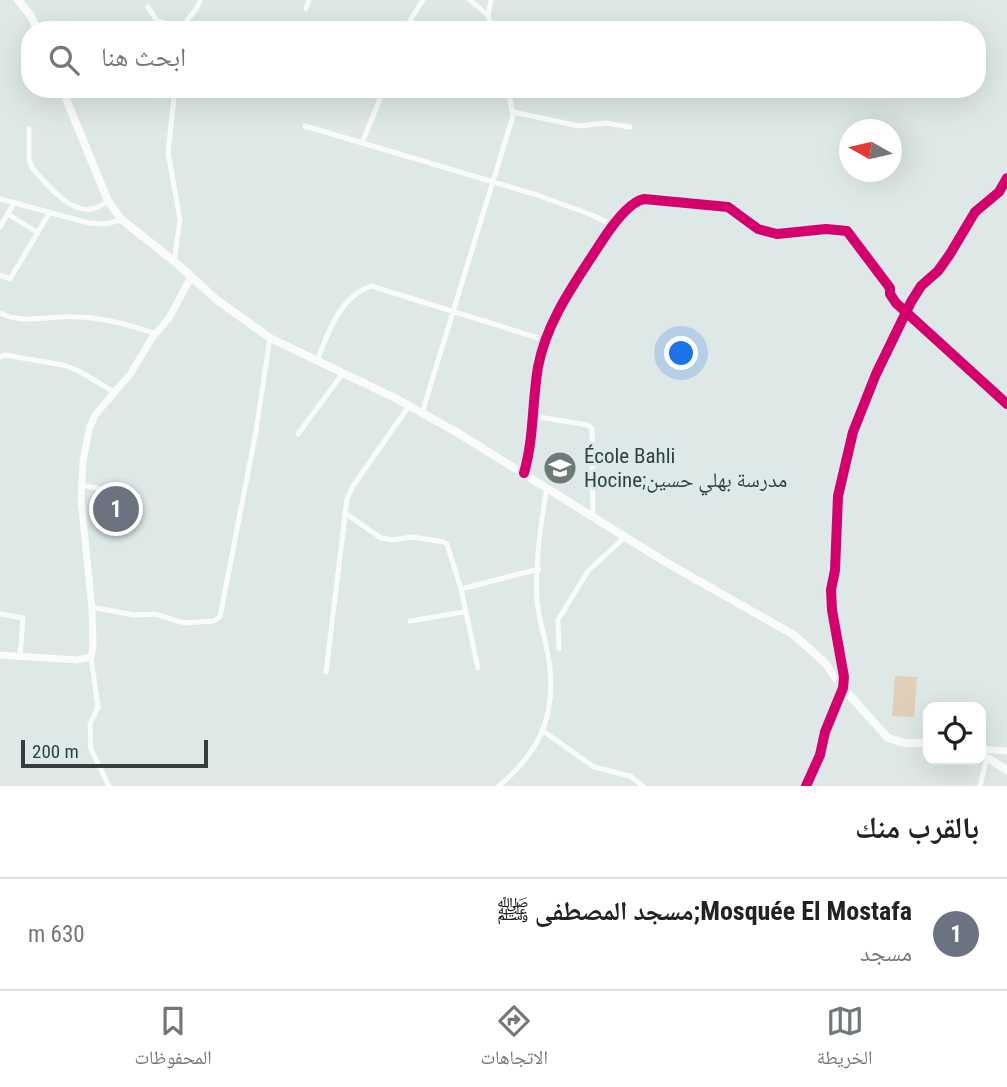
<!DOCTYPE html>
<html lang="ar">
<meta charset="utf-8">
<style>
:root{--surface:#fff;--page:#f6f6f6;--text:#222;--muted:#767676;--line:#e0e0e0;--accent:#707978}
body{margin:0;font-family:"Roboto Condensed","Noto Naskh Arabic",sans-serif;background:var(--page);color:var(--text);direction:rtl}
.controls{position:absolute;right:21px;bottom:21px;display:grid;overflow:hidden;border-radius:14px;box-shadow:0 7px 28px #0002}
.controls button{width:63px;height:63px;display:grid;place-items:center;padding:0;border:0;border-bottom:2px solid var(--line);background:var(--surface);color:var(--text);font:35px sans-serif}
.compass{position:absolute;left:839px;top:119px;width:63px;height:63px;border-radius:50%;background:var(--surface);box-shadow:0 7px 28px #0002;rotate:278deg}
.scale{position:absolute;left:21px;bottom:18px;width:187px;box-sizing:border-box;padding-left:7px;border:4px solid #363d3d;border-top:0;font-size:19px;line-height:24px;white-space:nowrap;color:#363d3d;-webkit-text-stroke:5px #d9eceb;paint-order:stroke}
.you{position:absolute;left:682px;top:354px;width:24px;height:24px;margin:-18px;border:5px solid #fff;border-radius:50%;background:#1a73e8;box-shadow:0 0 0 10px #1a73e833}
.badge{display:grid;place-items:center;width:46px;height:46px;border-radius:50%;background:var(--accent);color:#fff;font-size:23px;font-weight:700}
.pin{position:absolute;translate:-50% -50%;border:4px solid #fff;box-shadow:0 2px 7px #0006}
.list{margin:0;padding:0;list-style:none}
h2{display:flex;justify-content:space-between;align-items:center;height:91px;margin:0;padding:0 28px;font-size:30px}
h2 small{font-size:23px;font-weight:400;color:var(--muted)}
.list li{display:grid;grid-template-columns:46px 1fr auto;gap:21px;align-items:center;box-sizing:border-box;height:112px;padding:0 28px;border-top:2px solid var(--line)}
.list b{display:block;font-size:26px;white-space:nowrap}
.list p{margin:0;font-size:23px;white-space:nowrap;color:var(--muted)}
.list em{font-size:23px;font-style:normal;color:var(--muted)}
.icon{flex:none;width:38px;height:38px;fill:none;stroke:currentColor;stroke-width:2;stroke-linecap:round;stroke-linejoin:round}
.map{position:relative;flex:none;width:1007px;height:786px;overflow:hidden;direction:ltr}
.search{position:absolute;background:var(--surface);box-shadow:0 7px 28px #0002;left:21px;right:21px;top:21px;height:77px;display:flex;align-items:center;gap:18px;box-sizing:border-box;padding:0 24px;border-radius:28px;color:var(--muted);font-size:26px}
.sheet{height:203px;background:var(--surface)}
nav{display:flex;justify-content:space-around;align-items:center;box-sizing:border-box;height:98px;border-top:2px solid var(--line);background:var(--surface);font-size:19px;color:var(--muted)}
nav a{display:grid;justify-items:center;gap:4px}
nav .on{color:var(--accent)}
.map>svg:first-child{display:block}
.green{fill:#e1ceb8}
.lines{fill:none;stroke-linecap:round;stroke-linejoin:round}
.minor{stroke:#fafcfb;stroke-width:5}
.tertiary{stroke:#fafcfb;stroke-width:7}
.secondary{stroke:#fafcfb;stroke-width:8}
.cycleway-casing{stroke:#d9eceb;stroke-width:15}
.cycleway{stroke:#d6006c;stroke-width:10}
.labels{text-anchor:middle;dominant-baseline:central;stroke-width:6;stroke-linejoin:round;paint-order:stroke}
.poi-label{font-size:21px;fill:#363d3d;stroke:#d9eceb;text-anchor:start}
</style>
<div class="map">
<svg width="1007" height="786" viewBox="0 0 1007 786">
<rect width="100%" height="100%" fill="#dde8e7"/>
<path class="green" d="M895,676L917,677L914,717L892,716Z"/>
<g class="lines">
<path class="minor" d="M470,0L488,15L492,30
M148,7L157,21L182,29
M306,9L309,0
M488,15L491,0
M182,30C185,18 198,12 200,0
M404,30L423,0
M174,95H199L208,89
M513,112L579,126L606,123L630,127
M305,126L537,195L592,215L613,225
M29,129V160L33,169C46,183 70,214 92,209C97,208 103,204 108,201
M362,143L384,89
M0,199L89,223L104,224L122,220
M8,214L38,233
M0,227L14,203
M174,261L180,220L168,152L175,89
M0,275L10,279L50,212
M0,313C19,323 39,318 59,317C91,315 126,323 156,334
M0,357L5,355L63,365L79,371L114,392
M317,360C329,332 339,297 371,286L545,340
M422,413L513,116L508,89
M533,416L588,425L592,429L593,516
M298,434L343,373
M524,473C534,439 532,402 538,367C547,320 575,283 600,244C609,230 628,202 644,199L728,207L758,229L777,234L826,229L847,231L890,288V294L896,303L1007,404
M81,485L138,496
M345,513L381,538L393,540L412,537L444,542L447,544L461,589L478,668
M461,589L539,569
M91,607L134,615L155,614L184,623L214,621L220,617L256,431L270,338
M0,614L23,618L20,657
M410,621L464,612
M559,649L558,620L588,571L625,537
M91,657L98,707L90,724L91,749L109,786
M326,672L347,499L353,486L409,406
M543,731L594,767L630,776L643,786
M499,786C537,754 555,720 550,669C548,646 539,623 537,600C535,567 541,521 547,488
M806,786L820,755L825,732L843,688L844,677L832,610L831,590L835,570L838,496L853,432L876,374L911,302L921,286L938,271L950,254L975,212L999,192L1007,178
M980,786L987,757"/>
<path class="tertiary" d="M0,655L77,660L91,657L93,647L92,609L81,499L83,462L89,430L95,415L131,373L152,338L169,318L191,277
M981,749L1007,751"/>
<path class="secondary" d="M18,0L31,16L37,30
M62,89L108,201L122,220L174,261L217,300L270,338L395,398L458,433L667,563L794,635L825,663L843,688L888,738L905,743H928
M981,754L1007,770"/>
<defs>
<path id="cycleway" d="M524,473C534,439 532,402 538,367C547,320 575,283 600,244C609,230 628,202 644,199L728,207L758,229L777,234L826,229L847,231L890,288V294L896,303L1007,404
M806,786L820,755L825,732L843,688L844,677L832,610L831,590L835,570L838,496L853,432L876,374L911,302L921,286L938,271L950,254L975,212L999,192L1007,178"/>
</defs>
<use href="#cycleway" class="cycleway-casing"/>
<use href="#cycleway" class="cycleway"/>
</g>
<defs>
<symbol id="school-disc" viewBox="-11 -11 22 22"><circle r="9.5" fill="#707978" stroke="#d9eceb"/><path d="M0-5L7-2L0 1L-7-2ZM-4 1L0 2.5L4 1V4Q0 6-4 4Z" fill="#fff"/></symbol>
</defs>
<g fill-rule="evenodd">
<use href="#school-disc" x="541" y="449" width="38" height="38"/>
</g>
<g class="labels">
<g class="poi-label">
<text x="584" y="456">École Bahli<tspan x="584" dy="24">Hocine;مدرسة بهلي حسين</tspan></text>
</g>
</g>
</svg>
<div class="controls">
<button><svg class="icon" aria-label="locate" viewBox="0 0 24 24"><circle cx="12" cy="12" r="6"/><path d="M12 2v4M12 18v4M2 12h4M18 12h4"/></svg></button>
</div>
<svg class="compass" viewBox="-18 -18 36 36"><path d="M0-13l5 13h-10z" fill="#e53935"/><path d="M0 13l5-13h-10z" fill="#767676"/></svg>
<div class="scale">200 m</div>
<div class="you"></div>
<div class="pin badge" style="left:116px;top:509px;background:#6b7280">1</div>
<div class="search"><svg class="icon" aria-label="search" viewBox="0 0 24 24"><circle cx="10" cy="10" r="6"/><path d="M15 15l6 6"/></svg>ابحث هنا</div>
</div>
<section class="sheet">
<h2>بالقرب منك<small></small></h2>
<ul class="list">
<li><span class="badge" style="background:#6b7280">1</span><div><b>Mosquée El Mostafa;مسجد المصطفى ﷺ</b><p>مسجد</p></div><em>630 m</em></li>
</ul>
</section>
<nav>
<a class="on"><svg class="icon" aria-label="map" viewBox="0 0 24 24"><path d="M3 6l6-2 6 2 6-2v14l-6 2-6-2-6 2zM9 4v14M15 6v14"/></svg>الخريطة</a>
<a><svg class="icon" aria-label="directions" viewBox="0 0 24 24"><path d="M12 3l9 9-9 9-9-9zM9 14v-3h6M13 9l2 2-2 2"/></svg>الاتجاهات</a>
<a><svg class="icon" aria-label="saved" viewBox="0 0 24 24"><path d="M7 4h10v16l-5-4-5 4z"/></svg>المحفوظات</a>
</nav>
